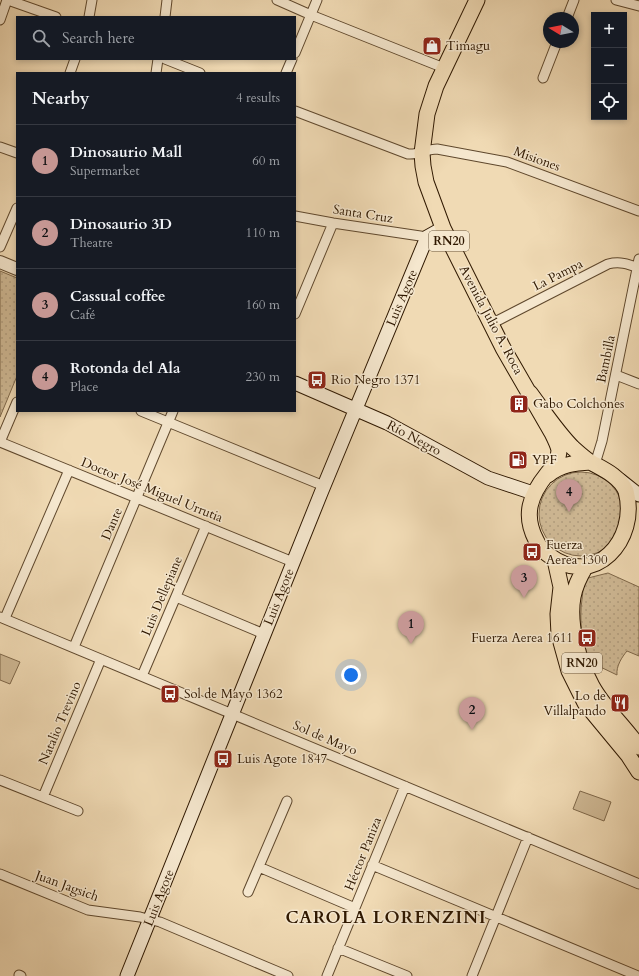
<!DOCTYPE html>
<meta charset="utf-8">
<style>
:root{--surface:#171b24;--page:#20242c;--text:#f1f3f6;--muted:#9ea1a6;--line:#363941;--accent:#c59692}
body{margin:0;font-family:Cardo,serif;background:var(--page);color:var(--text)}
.controls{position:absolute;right:12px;top:12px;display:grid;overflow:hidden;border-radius:0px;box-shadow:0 2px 6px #0003}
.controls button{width:36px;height:36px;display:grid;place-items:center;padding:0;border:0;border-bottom:1px solid var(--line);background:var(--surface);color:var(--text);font:20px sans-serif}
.compass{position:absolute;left:543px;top:12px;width:36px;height:36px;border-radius:50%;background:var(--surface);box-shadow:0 2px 6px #0003;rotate:280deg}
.you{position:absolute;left:351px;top:675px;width:14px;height:14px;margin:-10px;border:3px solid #fff;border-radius:50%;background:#1a73e8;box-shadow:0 0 0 6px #1a73e833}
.badge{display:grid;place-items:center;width:26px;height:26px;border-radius:50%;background:var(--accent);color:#111;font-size:13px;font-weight:700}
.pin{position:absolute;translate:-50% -33px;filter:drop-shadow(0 1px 2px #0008)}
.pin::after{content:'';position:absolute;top:21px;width:14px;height:12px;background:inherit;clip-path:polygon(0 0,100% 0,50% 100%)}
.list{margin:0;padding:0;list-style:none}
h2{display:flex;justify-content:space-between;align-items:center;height:52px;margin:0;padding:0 16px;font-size:17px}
h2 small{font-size:13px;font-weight:400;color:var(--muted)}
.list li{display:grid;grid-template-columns:26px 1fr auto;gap:12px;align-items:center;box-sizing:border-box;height:72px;padding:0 16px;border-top:1px solid var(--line)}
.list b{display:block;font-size:15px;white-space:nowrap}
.list p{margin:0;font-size:13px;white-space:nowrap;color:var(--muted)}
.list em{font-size:13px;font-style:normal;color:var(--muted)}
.icon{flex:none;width:22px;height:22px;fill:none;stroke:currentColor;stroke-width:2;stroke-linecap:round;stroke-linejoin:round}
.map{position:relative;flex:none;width:639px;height:976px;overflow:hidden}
.search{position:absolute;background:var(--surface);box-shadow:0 2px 6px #0003;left:16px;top:16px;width:280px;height:44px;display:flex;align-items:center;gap:10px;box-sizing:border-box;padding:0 14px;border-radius:0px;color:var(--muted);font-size:15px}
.panel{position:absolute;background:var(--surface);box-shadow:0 2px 6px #0003;left:16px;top:72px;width:280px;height:340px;border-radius:0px}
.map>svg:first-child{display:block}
.green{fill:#cfb995;stroke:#7f684a}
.park{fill:url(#park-dots);stroke:#7f684a}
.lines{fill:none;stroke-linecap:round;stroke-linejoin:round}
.minor-casing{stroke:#5f482d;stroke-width:11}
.tertiary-casing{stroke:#5f482d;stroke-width:14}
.secondary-casing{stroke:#2f1800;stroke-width:15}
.primary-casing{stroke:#2f1800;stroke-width:17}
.minor{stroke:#f5e7ce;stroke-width:9}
.tertiary{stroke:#f5e7ce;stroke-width:12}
.secondary{stroke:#f5e7ce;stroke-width:13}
.primary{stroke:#f0dab4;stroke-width:15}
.labels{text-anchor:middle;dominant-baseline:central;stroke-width:3;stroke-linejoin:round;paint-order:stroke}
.shield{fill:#f5e7ce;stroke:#6a563e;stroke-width:1}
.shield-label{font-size:12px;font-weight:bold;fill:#2f1800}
.poi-label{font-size:13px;fill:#2f1800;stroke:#f5e7ce;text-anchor:start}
.street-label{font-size:13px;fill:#2f1800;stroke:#f5e7ce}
.district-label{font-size:17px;font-weight:bold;letter-spacing:1px;fill:#2f1800;stroke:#f5e7ce}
</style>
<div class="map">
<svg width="639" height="976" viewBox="0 0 639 976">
<defs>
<pattern id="park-dots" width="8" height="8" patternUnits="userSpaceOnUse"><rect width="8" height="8" fill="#cfb995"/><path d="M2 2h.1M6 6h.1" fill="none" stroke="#b29e7f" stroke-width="1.8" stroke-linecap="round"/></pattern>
</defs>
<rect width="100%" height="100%" fill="#f0dab4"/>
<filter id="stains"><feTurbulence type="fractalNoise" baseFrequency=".005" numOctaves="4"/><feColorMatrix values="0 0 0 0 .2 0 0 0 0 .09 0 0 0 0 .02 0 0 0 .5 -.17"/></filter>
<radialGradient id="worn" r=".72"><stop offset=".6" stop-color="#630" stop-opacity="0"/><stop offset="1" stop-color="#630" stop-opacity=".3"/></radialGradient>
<path class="green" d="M0,654L20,662L10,684L0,680Z
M580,791L611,802L604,821L573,809Z"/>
<path class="park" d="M0,271L17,278V376L0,417Z
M539 514a42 42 0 1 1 84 0a42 42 0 1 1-84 0Z
M608,573L639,587V656L627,651C622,657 616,666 617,675L588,661C582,639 579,621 582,599C583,591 583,584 588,578Z"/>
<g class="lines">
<defs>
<path id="minor" d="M8,0L56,17
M277,0L311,15L444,68
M616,0L639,6
M89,17L92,0
M165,17L167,0
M567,18L574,0
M0,20L7,0
M295,53L317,0
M165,59L200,73
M70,73L75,59
M156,73L158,59
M286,73L292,59
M543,78L557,42
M295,111L408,154C419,155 427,149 437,149L507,162L639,211
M0,147L17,153
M295,216L333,223L427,237
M0,247L17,208
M295,314L333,223
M491,324L608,264C620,261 628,264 639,268
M616,375L639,384
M141,411L324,486
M0,442L293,562
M0,442L17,402
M595,464L602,441L639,259
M176,597L264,634
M0,617L639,884
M5,618L69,470
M74,647L173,411
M142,676L206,526
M0,780L78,811
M43,797L101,659
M372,865L638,976
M259,867L355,908
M0,874L88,910L140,917L160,922L288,976
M248,892L287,801
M338,948L407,976
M19,975L21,976
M327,976L405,786
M472,976L528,837"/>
<path id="tertiary" d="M0,262L17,269"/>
<path id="secondary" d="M295,383L387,423L488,478L533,493
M620,480L639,495
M127,976L321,493L427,237L443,228"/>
<path id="primary" d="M477,0L436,86L427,114L422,153L423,166L426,182L443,228L503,348L552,433C555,439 558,445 559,450C559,460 553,467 547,474C530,495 523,515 536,540C539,547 544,552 550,556C594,589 639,540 626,491C620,477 605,470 592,463C585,459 579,453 573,448C557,432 544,412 530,393
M548,475C561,464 575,463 591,462
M555,560L561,587L558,614L559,635L569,671L585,703L628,755L639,772
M586,566C580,576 575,586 573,597C568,625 579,662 592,686C604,708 624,726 639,747"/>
</defs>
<use href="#minor" class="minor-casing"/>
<use href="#tertiary" class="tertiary-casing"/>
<use href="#secondary" class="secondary-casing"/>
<use href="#primary" class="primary-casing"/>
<use href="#minor" class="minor"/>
<use href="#tertiary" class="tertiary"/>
<use href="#secondary" class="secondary"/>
<use href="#primary" class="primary"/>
</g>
<defs>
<symbol id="shop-square" viewBox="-11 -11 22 22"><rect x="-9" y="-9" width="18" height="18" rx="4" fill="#8f2418" stroke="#f5e7ce"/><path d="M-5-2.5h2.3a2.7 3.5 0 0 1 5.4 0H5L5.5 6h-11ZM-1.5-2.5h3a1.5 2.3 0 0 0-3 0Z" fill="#fff"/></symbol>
<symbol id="bus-square" viewBox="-11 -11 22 22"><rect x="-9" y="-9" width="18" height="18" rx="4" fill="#8f2418" stroke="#f5e7ce"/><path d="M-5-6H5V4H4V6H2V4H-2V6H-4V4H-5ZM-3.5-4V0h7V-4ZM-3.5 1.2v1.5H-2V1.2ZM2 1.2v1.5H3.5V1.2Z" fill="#fff"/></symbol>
<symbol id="building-square" viewBox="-11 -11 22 22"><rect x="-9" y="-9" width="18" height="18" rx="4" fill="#8f2418" stroke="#f5e7ce"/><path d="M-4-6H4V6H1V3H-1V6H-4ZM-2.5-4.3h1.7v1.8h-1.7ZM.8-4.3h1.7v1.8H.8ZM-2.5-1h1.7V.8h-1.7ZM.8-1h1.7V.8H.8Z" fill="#fff"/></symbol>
<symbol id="fuel-square" viewBox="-11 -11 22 22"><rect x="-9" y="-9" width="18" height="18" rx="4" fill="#8f2418" stroke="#f5e7ce"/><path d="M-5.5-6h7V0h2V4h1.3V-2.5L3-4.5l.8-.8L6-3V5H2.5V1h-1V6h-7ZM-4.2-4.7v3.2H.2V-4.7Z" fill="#fff"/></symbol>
<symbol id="restaurant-square" viewBox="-11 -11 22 22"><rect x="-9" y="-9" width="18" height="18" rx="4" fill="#8f2418" stroke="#f5e7ce"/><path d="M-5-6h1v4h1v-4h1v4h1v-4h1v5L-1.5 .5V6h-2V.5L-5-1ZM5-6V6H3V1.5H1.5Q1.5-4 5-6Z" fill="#fff"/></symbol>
</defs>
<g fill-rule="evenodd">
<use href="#shop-square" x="421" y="35" width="22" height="22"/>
<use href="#bus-square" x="306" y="369" width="22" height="22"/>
<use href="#building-square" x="508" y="393" width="22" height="22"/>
<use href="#fuel-square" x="507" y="449" width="22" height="22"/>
<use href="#bus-square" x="521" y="541" width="22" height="22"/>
<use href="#bus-square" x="576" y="627" width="22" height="22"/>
<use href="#bus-square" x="159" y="683" width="22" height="22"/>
<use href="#restaurant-square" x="609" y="692" width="22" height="22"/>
<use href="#bus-square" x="212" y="748" width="22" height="22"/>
</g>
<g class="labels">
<g class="shield">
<rect x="429" y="231" width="40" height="20" rx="3"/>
<rect x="562" y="653" width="40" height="20" rx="3"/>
</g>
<g class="shield-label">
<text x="449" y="241">RN20</text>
<text x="582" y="663">RN20</text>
</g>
<g class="poi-label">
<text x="446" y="46">Timagu</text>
<text x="331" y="380">Rio Negro 1371</text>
<text x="533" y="404">Gabo Colchones</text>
<text x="532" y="460">YPF</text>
<text x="546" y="545">Fuerza<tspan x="546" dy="15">Aerea 1300</tspan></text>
<text x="573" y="638" text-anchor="end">Fuerza Aerea 1611</text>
<text x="184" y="694">Sol de Mayo 1362</text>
<text x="606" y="696" text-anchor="end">Lo de<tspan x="606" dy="15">Villalpando</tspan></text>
<text x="237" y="759">Luis Agote 1847</text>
</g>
<g class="street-label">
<text transform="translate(537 159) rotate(20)">Misiones</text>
<text transform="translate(363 214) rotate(9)">Santa Cruz</text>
<text transform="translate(558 275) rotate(-27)">La Pampa</text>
<text transform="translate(402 298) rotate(-67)">Luis Agote</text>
<text transform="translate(491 320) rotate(62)">Avenida Julio A. Roca</text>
<text transform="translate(606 359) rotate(-78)">Bambilla</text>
<text transform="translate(414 438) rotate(28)">Río Negro</text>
<text transform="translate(152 490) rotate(22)">Doctor José Miguel Urrutia</text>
<text transform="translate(112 524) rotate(-67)">Dante</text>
<text transform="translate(162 596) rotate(-67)">Luis Dellepiane</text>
<text transform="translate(279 597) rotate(-68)">Luis Agote</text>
<text transform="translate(60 723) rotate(-67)">Natalio Trevino</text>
<text transform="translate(325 738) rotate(23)">Sol de Mayo</text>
<text transform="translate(363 854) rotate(-68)">Héctor Paniza</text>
<text transform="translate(67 886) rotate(20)">Juan Jagsich</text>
<text transform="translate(159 898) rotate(-68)">Luis Agote</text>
</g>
<g class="district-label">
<text x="386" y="917">CAROLA LORENZINI</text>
</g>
</g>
<rect width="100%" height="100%" filter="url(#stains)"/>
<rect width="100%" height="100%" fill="url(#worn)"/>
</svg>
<div class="controls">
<button>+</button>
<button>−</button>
<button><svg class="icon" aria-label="locate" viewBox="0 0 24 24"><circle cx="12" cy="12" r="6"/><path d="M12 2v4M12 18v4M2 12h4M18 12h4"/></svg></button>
</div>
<svg class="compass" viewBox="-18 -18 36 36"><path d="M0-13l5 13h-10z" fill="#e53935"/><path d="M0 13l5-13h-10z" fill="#9ea1a6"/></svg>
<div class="you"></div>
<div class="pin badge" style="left:411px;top:644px">1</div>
<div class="pin badge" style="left:472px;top:730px">2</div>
<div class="pin badge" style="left:524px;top:598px">3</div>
<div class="pin badge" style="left:569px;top:512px">4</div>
<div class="search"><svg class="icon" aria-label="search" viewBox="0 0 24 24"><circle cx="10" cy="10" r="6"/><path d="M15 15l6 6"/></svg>Search here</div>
<section class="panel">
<h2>Nearby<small>4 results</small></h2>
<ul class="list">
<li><span class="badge">1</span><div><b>Dinosaurio Mall</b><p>Supermarket</p></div><em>60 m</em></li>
<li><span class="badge">2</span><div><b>Dinosaurio 3D</b><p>Theatre</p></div><em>110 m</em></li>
<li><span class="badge">3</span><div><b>Cassual coffee</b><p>Café</p></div><em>160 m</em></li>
<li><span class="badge">4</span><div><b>Rotonda del Ala</b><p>Place</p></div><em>230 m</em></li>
</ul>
</section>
</div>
